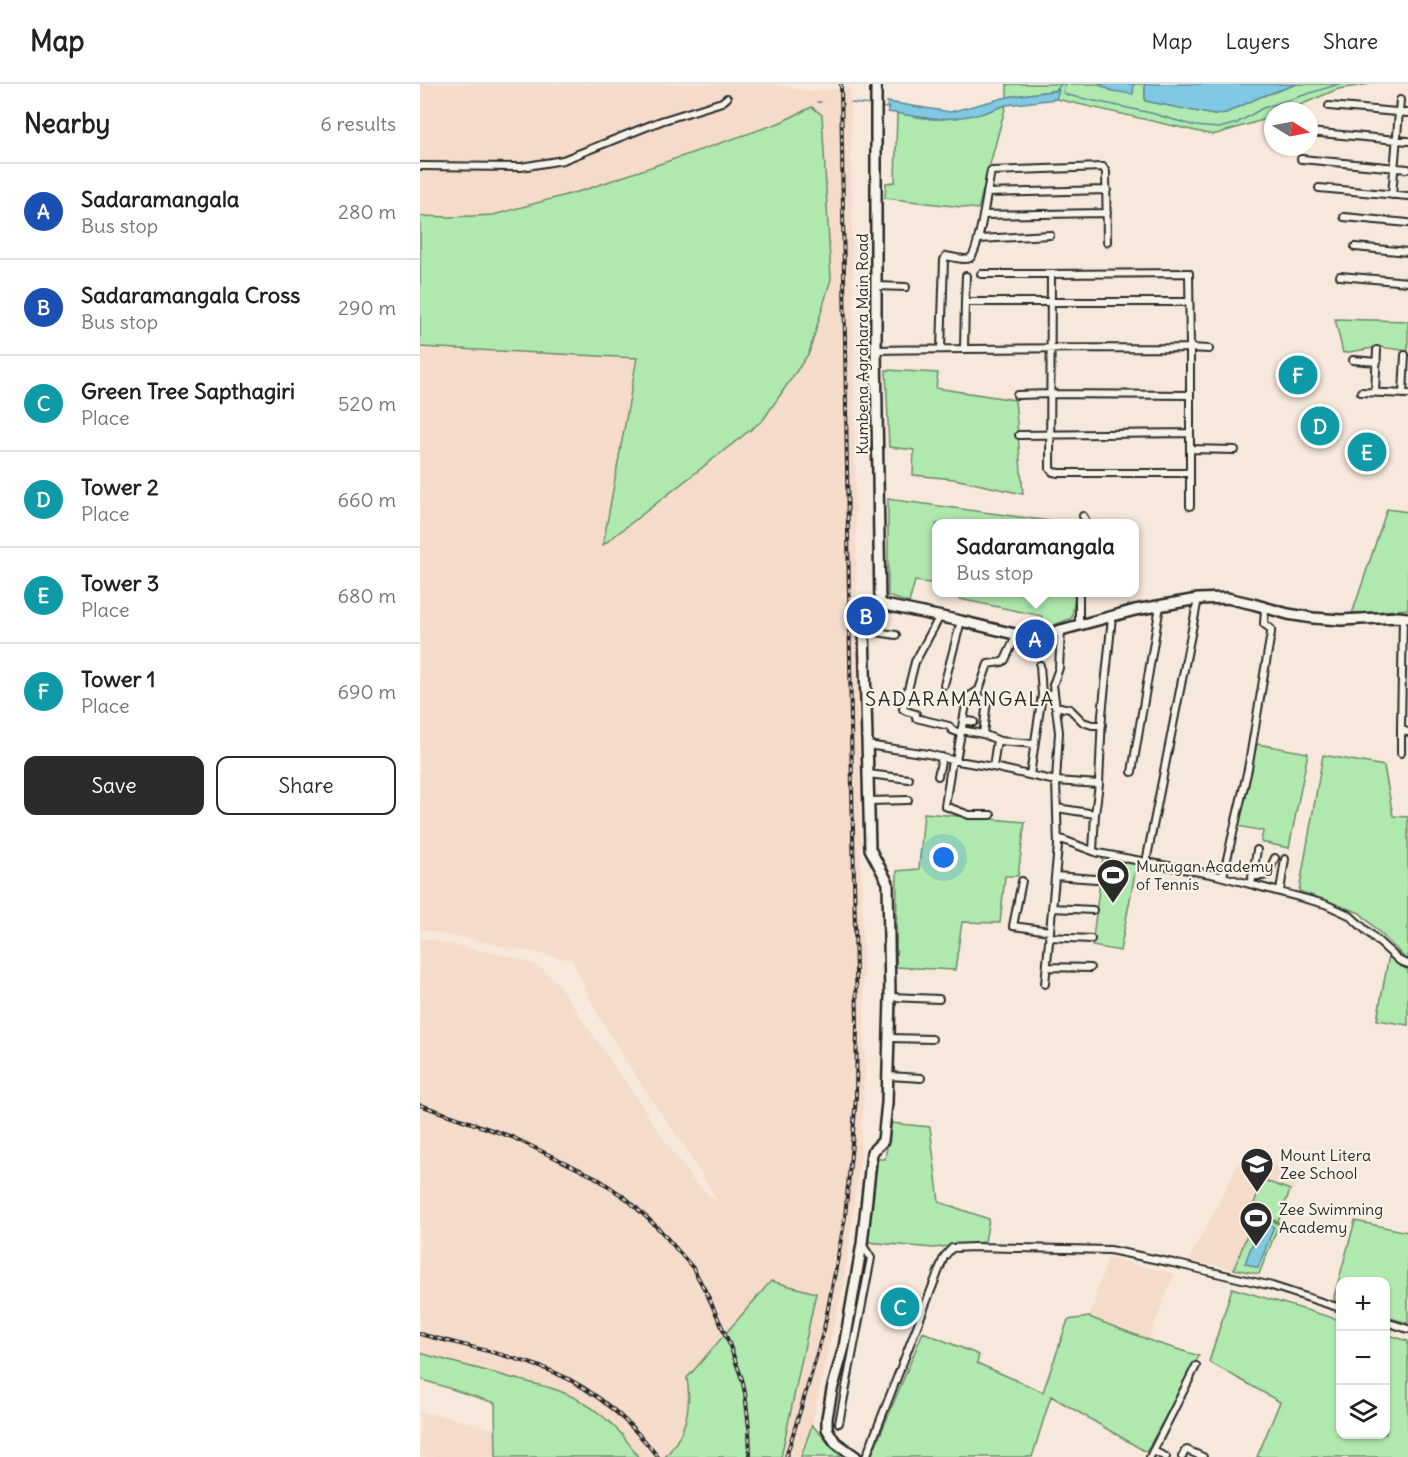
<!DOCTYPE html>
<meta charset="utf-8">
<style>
:root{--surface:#fff;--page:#f6f6f6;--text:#202124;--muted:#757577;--line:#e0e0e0;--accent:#2b2b2b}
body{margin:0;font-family:Delius,sans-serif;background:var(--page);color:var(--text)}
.controls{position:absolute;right:18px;bottom:18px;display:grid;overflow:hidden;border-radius:12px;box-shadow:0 2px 4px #0004}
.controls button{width:54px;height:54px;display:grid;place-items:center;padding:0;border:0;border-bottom:2px solid var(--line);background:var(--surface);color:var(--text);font:30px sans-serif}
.compass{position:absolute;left:844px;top:18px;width:54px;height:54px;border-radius:50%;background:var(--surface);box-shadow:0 2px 4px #0004;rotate:100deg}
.you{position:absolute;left:524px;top:774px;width:21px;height:21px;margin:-15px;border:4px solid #fff;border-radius:50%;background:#1a73e8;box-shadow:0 0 0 9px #1a73e833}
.badge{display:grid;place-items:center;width:39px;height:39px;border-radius:50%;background:var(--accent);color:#fff;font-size:20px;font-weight:700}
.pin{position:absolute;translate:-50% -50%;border:3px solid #fff;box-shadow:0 2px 6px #0006}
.popup{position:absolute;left:512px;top:435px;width:207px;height:78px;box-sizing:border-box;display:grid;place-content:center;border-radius:12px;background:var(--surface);filter:drop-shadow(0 2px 4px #0005);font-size:20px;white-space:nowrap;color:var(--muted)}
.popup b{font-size:22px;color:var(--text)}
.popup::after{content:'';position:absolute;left:50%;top:100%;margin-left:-12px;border:12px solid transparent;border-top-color:var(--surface)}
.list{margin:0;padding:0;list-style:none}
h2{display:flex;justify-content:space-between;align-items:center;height:78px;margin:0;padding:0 24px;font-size:26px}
h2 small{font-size:20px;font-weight:400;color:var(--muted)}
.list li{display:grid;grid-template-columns:39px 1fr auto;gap:18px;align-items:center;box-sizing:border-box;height:96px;padding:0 24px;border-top:2px solid var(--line)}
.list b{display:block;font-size:22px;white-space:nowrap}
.list p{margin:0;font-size:20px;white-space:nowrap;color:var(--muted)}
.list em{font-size:20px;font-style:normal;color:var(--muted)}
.actions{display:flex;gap:12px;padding:18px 24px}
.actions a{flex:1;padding:14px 0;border:2px solid var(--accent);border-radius:12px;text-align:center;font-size:21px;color:var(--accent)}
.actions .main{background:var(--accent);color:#fff}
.icon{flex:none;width:33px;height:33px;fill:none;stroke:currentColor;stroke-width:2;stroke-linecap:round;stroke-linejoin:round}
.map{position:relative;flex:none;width:988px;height:1373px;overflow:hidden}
header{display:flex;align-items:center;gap:36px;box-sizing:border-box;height:84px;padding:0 30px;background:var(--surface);border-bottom:2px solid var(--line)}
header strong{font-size:28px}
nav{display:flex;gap:33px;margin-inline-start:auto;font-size:21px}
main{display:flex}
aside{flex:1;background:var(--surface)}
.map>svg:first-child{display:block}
.built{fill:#f4dbca}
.green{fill:#afe9ad;stroke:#6d8a6c;stroke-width:1.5}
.water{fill:#81c9e2;stroke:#5f8a99;stroke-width:1.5}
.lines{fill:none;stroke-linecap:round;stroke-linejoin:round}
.stream{stroke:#5f8a99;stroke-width:1.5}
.street-casing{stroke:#2b2b2b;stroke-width:10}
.secondary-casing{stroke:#2b2b2b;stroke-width:14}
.street{stroke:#f7f3e8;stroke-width:6}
.secondary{stroke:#f7f3e8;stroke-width:9}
.rail-casing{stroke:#2b2b2b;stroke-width:4}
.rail{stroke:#f7f3e8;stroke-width:1.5;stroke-dasharray:4.5;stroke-linecap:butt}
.labels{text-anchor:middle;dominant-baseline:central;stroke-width:4.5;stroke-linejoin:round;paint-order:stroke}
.street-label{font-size:16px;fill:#2b2b2b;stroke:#f7f3e8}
.poi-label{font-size:16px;fill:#2b2b2b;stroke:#f7f3e8;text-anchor:start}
.quarter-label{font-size:20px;letter-spacing:1.5px;fill:#2b2b2b;stroke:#f7f3e8}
</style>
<header>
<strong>Map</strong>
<nav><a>Map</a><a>Layers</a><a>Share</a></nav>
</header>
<main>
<aside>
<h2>Nearby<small>6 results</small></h2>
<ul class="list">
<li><span class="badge" style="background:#1a4fb4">A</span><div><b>Sadaramangala</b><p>Bus stop</p></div><em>280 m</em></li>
<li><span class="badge" style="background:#1a4fb4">B</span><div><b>Sadaramangala Cross</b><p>Bus stop</p></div><em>290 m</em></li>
<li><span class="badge" style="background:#0f9aa8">C</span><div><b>Green Tree Sapthagiri</b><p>Place</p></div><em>520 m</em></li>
<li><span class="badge" style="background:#0f9aa8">D</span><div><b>Tower 2</b><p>Place</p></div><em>660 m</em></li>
<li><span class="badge" style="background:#0f9aa8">E</span><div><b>Tower 3</b><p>Place</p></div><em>680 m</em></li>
<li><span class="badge" style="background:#0f9aa8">F</span><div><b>Tower 1</b><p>Place</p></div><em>690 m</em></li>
</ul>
<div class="actions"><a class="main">Save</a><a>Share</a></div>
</aside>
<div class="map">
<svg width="988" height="1373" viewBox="0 0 988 1373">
<rect width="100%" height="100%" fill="#f6e8da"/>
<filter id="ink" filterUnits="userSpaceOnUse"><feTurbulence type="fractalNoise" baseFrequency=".0167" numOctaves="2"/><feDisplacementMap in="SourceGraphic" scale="12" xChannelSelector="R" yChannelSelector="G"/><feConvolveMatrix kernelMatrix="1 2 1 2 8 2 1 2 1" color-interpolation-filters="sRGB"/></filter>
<g filter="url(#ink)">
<path class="built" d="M0,0H349L390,8L430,4L439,677L445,986L440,1073L423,1203L405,1278L392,1341L381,1373H0V1327L76,1345L75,1318L0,1295V854L101,875L124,886L138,900L272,1096L294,1116L296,1115L265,1063L224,1005L178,931L152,876L0,845Z
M821,1075L880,1088L859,1140L835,1131L814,1185L769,1176Z
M688,1174L754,1190L729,1255L734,1258L695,1350L623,1308L648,1236L669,1233Z"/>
<path class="green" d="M587,0H725V17L794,31L806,29L840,13L877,0H950L918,5L866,27H853V32L846,35L793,51L636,15L638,6L587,13Z
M586,21L558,125L465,114L466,99L475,98L477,29C490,31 503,35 515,35C541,35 563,29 586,21Z
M392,23L402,31L411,195L389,269L343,336L183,461L217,274L0,263V132L30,133L73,131L164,106L359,39Z
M915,235L988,237V267L960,263L923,269Z
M466,286L518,289L516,304L595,316L603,410L534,395L493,391L494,366L469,363Z
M468,415L644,439L516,440V500L495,497L489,519L468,512Z
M967,425L988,428V525L932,530Z
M540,509V508L655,509L652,534L621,546L622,532L539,515Z
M837,660L888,669L869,764L841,758L843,747L818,742Z
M903,671L964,682L973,732L988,733V877L940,829L879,807Z
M504,729L605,738L598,792H585L580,839L542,838L535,886L476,883L477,787L499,785Z
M683,772L717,779L700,867L672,862Z
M969,871L980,882L988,886V941L957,936Z
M471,1039L510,1043L519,1118L569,1135L565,1158L513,1164L447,1158L455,1075H465Z
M843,1096L870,1106L858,1138L831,1127Z
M835,1130L859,1140L839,1190L814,1185Z
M935,1137L988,1148V1239L966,1233V1198H920V1220L915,1218L914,1213Z
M351,1197L396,1209L361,1373H245C265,1351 272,1324 267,1294Z
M812,1204L920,1236V1350H966V1250L988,1257V1373H837L860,1318L789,1278Z
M669,1233L734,1258L779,1272L726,1368L631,1312L612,1373H451L503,1248L559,1271L557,1279L623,1308L648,1236Z
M0,1269C28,1277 56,1284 85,1292C101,1297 118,1300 134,1305C169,1317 199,1341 218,1373H76L75,1319L0,1295Z
M392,1341L421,1373H381Z"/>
<path class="water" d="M678,0H714L713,10L692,7Z
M725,0H877L840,13L806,29L794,31L725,17Z
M639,6L636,15L586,21L561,30L535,34L513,35L468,28L467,18L530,28L587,13Z
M841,1137L854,1143L838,1184L825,1179Z"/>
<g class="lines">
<path class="stream" d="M645,0L643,8L647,11L731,29L775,42L799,44L817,39L843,24L919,0
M635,8L641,0
M397,18H401
M431,19L451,21
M459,23L469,24"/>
<defs>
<path id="street" d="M909,22L988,29
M889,48L988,57
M881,75L988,85
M0,82L101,83L143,76L241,37L302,18L307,14
M899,104L988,112
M567,109L687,106
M972,111L980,16
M563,131L687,129
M924,133L988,139
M559,155L630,151
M935,163L988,168
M561,190H631
M920,192L988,198
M456,202L486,203
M545,218L546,192
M544,264L545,218H769
M521,265L524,176L526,172C533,173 544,177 550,174C559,169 568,101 571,87L683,83L686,88L687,158
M456,266C561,264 665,264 770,264V388L764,389H639L633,388L630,385L631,190L769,189L770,264L789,265
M933,276L957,278
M941,308L988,310
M955,308L957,266
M983,310L985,271
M597,311L630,310L770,311
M599,351L770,349
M770,365L815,366
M770,388V422
M663,432L665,435L667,440
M659,508V541
M520,532L495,578L483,625L486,627L496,630V634L529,642L532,646L540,649
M983,534L981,643L984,647L988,648
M444,546L476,551
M620,581L622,611
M524,601L541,537
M557,607L560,613L567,617L563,650
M635,622L650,625L663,638L672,641H682
M543,636L554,638
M541,646L563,650L580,657L614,660
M447,661L508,670L532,676L573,683L636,697L679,700
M981,669V644
M532,676L525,722L549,731H571
M536,677L547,615L548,613L559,606L568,580L582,578L585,576L597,550
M573,683L577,656
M712,688L740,522
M448,690L489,695
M610,691L622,611L634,610
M518,692L522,673
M449,717L488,716
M637,724L675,730
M638,754L678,769L796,791L905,820L929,831L980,877L988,880
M673,767L675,730L679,700L682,631L692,533
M726,778L778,515
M635,792L676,795
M803,792L828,685L851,549V545L844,540L845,523
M832,792H843L847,791L855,774
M832,796L837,766
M602,797L593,842L630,847
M860,807L865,775
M632,824L673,826
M629,853L671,855
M627,883L670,884
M625,900L638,762L636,697L639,648L633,601L639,584L641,546
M470,913L519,915
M469,954L512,955
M469,992L501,994
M966,1238L988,1245
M419,1339L451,1174L442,1160
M733,1367L776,1282
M446,1373L524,1173L532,1164L554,1163L690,1166L753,1179L852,1202L920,1224
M730,1373L733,1367L746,1373
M762,1373L765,1367L767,1366L783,1373"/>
<path id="secondary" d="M456,0V266L460,520
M436,1373L415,1358L407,1345V1334L412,1306L424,1263L442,1160L452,1068L463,1057L467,1019L470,913L468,799L450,765L444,546L448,522L460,520L541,537L615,555L641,546L715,526L778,515L807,514L833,520L868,530L893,534L921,536L978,533L988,534"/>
</defs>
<use href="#street" class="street-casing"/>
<use href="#secondary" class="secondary-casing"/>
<use href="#street" class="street"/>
<use href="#secondary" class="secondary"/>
<defs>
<path id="rail" d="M0,1021L92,1053L175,1093L207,1115L240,1146L273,1184L287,1210L307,1254L322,1295L325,1309L329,1344L330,1373
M0,1250C38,1260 77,1268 115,1281C165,1297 206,1332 238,1373
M366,1373L389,1298L404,1245L417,1178L425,1133L433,1049L436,1013L437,937L432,703L421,0"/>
</defs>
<use href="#rail" class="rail-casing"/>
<use href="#rail" class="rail"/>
</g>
</g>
<defs>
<symbol id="stadium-pin" viewBox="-11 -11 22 30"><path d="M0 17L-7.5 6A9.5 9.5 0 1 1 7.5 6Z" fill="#2b2b2b" stroke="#f7f3e8"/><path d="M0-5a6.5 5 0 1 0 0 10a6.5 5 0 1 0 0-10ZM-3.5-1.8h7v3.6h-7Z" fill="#fff"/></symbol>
<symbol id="school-pin" viewBox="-11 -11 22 30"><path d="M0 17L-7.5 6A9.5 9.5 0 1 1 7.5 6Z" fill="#2b2b2b" stroke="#f7f3e8"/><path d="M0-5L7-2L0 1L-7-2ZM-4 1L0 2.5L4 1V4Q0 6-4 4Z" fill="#fff"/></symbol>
</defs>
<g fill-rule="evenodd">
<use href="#stadium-pin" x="674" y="772" width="38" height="52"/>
<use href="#school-pin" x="818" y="1061" width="38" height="52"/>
<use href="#stadium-pin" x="817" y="1115" width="38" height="52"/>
</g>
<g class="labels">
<g class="street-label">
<text transform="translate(442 260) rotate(-90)">Kumbena Agrahara Main Road</text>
</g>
<g class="poi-label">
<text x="716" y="782">Murugan Academy<tspan x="716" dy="18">of Tennis</tspan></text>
<text x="860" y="1071">Mount Litera<tspan x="860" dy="18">Zee School</tspan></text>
<text x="859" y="1125">Zee Swimming<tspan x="859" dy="18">Academy</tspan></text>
</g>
<g class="quarter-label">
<text x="540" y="614">SADARAMANGALA</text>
</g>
</g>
</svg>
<div class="controls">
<button>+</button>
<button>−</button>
<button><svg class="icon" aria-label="layers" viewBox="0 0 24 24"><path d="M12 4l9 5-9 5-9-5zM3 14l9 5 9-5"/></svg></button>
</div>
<svg class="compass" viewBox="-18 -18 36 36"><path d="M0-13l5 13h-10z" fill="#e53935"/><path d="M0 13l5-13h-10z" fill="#757577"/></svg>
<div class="you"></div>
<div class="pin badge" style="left:615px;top:555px;background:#1a4fb4">A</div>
<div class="popup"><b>Sadaramangala</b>Bus stop</div>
<div class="pin badge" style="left:446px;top:532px;background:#1a4fb4">B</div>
<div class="pin badge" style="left:480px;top:1223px;background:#0f9aa8">C</div>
<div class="pin badge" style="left:900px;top:342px;background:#0f9aa8">D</div>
<div class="pin badge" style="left:947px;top:368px;background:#0f9aa8">E</div>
<div class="pin badge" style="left:878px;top:291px;background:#0f9aa8">F</div>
</div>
</main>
